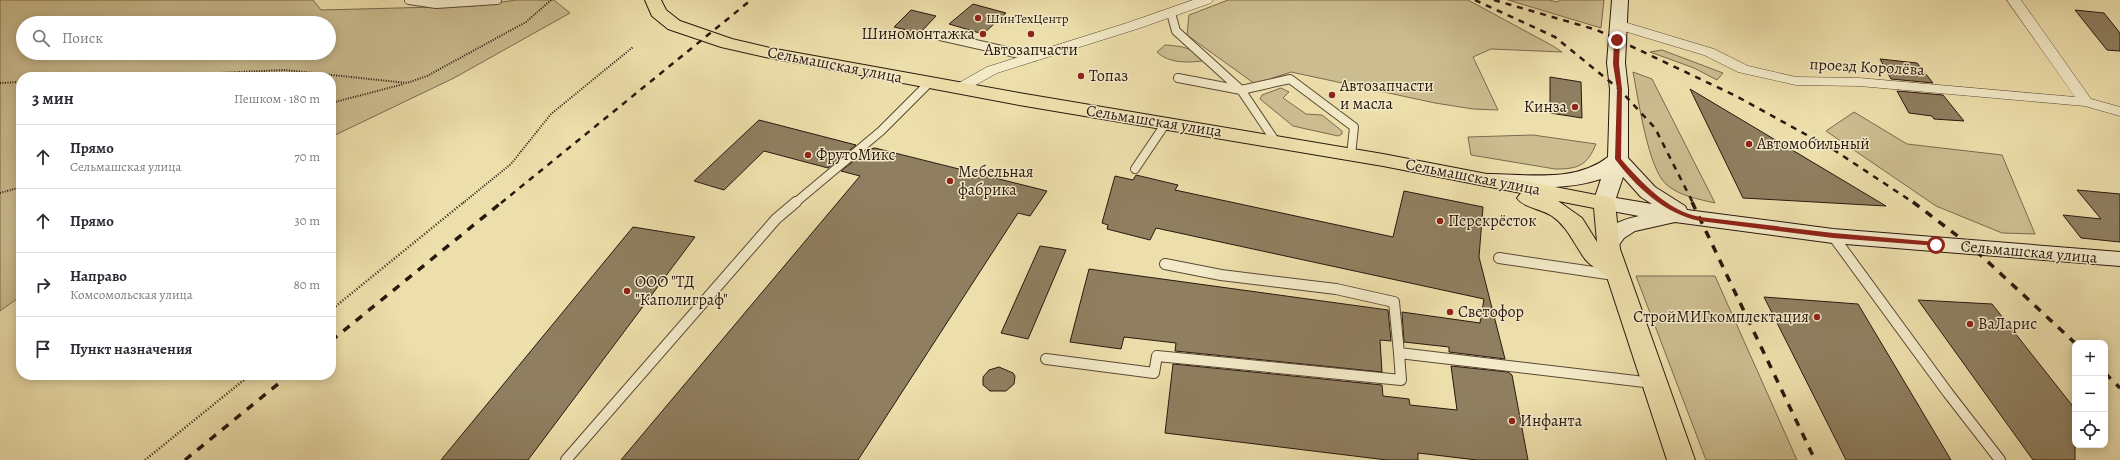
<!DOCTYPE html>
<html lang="ru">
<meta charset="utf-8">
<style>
:root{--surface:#fff;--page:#f2f2f3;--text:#2b2b33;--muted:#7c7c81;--line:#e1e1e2}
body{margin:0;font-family:Alegreya,serif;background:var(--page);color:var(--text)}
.controls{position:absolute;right:12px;bottom:12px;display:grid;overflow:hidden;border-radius:8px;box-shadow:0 2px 10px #0003}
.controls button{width:36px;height:36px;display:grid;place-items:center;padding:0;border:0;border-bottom:1px solid var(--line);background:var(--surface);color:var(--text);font:20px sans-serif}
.stop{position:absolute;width:12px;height:12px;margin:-9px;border:3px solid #8f2418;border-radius:50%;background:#fff}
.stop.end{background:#8f2418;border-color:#fff;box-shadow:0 1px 4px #0008}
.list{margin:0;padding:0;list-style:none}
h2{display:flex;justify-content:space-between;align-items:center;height:52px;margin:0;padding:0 16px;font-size:17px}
h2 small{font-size:13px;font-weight:400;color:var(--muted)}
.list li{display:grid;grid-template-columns:26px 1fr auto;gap:12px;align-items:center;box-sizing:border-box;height:64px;padding:0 16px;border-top:1px solid var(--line)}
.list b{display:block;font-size:15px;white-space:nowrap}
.list p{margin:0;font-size:13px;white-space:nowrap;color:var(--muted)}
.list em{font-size:13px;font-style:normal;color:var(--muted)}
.icon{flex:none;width:22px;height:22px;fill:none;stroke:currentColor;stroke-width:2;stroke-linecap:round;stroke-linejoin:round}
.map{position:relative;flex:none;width:2120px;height:460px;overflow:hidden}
.search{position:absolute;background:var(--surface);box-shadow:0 2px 10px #0003;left:16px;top:16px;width:320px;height:44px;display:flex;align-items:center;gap:10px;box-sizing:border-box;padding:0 14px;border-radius:22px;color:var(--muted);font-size:15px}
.panel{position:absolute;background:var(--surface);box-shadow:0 2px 10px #0003;left:16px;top:72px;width:320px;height:308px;border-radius:16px}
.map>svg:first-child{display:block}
.green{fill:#ccbd90;stroke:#7b6a4f;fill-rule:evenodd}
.building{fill:#8f7f60;stroke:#2a170e}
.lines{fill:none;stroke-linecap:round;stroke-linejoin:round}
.service-far1-casing{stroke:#5b4935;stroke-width:10}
.service-casing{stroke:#5b4935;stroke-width:12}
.minor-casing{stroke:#5b4935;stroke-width:1}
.secondary-casing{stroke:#2a170e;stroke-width:2}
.trunk-casing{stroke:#2a170e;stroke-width:2}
.path-far1{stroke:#2a170e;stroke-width:2;stroke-dasharray:1 1.5;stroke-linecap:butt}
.path{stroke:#2a170e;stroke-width:2.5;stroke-dasharray:1 2;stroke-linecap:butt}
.service-far1{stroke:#f3eac8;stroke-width:8}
.service{stroke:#f3eac8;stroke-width:10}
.minor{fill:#f3eac8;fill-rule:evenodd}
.secondary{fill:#f3eac8;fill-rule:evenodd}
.trunk{fill:#eddfab;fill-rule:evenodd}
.rail-far1{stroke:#2a170e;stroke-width:2.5;stroke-dasharray:6 6;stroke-linecap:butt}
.rail{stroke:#2a170e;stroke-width:3.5;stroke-dasharray:8 8;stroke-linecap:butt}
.route{fill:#8f2418}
.poi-dot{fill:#8f2418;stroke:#f3eac8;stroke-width:1.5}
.labels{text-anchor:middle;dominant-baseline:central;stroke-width:3;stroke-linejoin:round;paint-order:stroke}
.far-poi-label{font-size:13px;fill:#2a170e;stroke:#f3eac8;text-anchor:start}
.poi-label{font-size:16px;fill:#2a170e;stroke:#f3eac8;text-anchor:start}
.street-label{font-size:16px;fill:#2a170e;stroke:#f3eac8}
</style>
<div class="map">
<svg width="2120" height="460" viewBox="0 0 2120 460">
<rect width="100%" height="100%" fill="#eddfab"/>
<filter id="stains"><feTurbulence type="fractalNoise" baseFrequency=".005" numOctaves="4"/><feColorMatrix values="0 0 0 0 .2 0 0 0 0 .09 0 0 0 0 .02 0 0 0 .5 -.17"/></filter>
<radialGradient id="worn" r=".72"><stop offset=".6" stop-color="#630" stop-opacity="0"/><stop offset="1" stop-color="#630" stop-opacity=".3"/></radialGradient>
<path class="green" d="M0,0H313L321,10L474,6L516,0H554L570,13L454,78L331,137V77H21V296L0,311ZM23,23H329V53H23Z
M1228,0H1468L1553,46L1562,52L1491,49L1473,57L1498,110L1473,109L1435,103L1291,72L1255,84L1187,35L1189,15Z
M1508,0H1549L1557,2L1560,0H1604L1601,28Z
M1165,45C1180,46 1194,47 1202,61C1187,63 1168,63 1157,52Z
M1662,50L1723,73L1717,80L1694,68L1650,52Z
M1633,72L1652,79L1715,203C1698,199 1680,196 1667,185C1648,170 1638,97 1633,72Z
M1281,88L1289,92L1283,98L1306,114L1322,115L1342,131V134L1338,136L1293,126L1260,99L1262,95Z
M1854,112L1907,144L2002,155L2035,234L2002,233L1936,206L1826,131Z
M1533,135L1596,144C1587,166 1578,169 1555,169L1471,155L1468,137Z
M1636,276H1715L1797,460H1706Z"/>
<path class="building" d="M973,4L1006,13L983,34L949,24Z
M911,10L936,16L920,33L894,27Z
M2075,10L2104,13L2120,33V51L2107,50Z
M1880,59L1917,63L1933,83L1891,79Z
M1550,77L1581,82L1582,118L1550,113Z
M1690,89L1886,206L1743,198Z
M1897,91L1943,95L1964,121L1934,119L1932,116L1909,113Z
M759,120L856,145L828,168L764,151L724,190L694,181Z
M875,148L1047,191L1030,216L1018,213L858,460H621L860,176L841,171L869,149Z
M1136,175L1178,185L1175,190L1393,237L1404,191L1483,207L1479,257L1505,359L1449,352V347L1404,342L1402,312L1480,323L1484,299L1156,228L1150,240L1107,229L1108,225L1102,223L1115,176L1133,180Z
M2077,190L2120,194V242L2081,238L2063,215L2101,219Z
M633,227L695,237L528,460H441Z
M1040,246L1066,250L1028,339L1001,333Z
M1089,269L1388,310L1391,341L1380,340L1382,372L1175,351L1176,343L1124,337L1121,349L1070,342Z
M1764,297L1858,304L1951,460H1846Z
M1918,300L1992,304L2075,409V460H2033Z
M1173,364L1382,385L1383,396L1409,399L1410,405L1457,410L1451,366L1508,372L1512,375L1528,460H1477L1418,453V460H1387L1165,433Z
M999,367L1013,373L1015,376L1014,384L1006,391H990L983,385V377L989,370Z"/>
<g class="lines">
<defs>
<path id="service-far1" d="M409,0L436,4L497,0
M1171,13L1176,31L1241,90L1290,79L1354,127L1351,155
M940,36L1033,57
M1178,78L1241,90L1276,142
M1135,169L1166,123
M795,203L881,131L929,83"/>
<path id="service" d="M1833,236L1948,393L2000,460
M1499,258L1614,275
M1165,264L1221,275L1336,289L1394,302L1399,353L1653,383
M1046,359L1154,373L1157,356L1401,380L1399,353
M566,460L776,219L796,202"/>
<path id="minor" d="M1193,0H1213L1211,3L1137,29L997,73L965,91H955L953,88L955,85L987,67L1127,23Z
M2007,0H2021L2091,99L2120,107V116L2085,106L1859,86L1796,85L1738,72L1704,55L1614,28L1612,25L1614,22H1624L1714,49L1748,66L1796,77L1859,78L2075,97Z"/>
<path id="secondary" d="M1612,0H1628L1625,63L1628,89V158L1655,187L1685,206L1687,210L1833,229L2120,252V266L1833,243L1675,222L1635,231L1624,238L1616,249L1608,251L1600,249L1597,244C1609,225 1617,221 1639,216L1596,208L1593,203L1601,179C1564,191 1527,187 1489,186L1482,185L1479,180L1482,175L1489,174C1528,174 1575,183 1608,157L1610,89L1607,63ZM1623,177L1641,197L1652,204L1616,198Z"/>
<path id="trunk" d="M645,0H661L666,10L680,21L732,39L770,48L1019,93L1383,154L1612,198L1615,203L1620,249L1695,460H1667L1607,277C1600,271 1591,266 1585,259C1574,244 1568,227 1552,216C1542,209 1524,208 1517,198L1521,193L1383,166L1019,105L770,58L721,47L668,29L652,16ZM1558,201L1594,208L1597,242L1582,218Z"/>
</defs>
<use href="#service-far1" class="service-far1-casing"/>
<use href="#service" class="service-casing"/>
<use href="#minor" class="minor-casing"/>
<use href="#secondary" class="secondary-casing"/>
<use href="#trunk" class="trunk-casing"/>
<path class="path-far1" d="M129,77L285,70L407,83L427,76L526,22L551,0
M0,83L21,82
M331,103L404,84
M0,193L21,187
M463,203L511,164L551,114L633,47"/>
<path class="path" d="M331,310L464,202
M145,460L250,375"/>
<use href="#service-far1" class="service-far1"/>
<use href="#service" class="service"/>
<use href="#minor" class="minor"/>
<use href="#secondary" class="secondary"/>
<use href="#trunk" class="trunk"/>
<path class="rail-far1" d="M1475,0L1555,37L1619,89L1655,128L1693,203
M1494,0L1597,30L1736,96L1834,150L1914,203
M501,203L751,0"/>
<path class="rail" d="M1692,202L1815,460
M1913,202L1972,247L2075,343
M331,341L502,202
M2105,373L2120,388
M185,460L289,375"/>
</g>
<path class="route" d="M1617,38L1620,40L1619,64L1622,89L1621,159C1642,183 1668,211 1700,217L1833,233L1936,242L1938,243V246L1833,238L1700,221C1665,214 1636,187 1615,159L1617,89L1613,64L1614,40Z"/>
<g class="poi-dot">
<circle cx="978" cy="18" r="4"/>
<circle cx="983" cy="34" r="4"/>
<circle cx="1031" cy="34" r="4"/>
<circle cx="1081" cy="76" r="4"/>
<circle cx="1332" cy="95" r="4"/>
<circle cx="1575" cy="107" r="4"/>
<circle cx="1749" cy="144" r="4"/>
<circle cx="808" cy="155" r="4"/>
<circle cx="950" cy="181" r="4"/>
<circle cx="1440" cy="221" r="4"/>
<circle cx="627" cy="291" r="4"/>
<circle cx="1450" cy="312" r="4"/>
<circle cx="1817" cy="317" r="4"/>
<circle cx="1970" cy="324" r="4"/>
<circle cx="1512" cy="421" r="4"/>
</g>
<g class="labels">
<g class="far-poi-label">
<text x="986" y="18">ШинТехЦентр</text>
</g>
<g class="poi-label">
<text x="975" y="34" text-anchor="end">Шиномонтажка</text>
<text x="1031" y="50" text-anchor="middle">Автозапчасти</text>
<text x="1089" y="76">Топаз</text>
<text x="1340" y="86">Автозапчасти<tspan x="1340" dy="18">и масла</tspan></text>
<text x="1567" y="107" text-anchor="end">Кинза</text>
<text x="1757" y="144">Автомобильный</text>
<text x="816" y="155">ФрутоМикс</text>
<text x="958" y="172">Мебельная<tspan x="958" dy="18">фабрика</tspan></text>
<text x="1448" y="221">Перекрёсток</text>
<text x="635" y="282">ООО "ТД<tspan x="635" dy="18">"Каполиграф"</tspan></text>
<text x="1458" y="312">Светофор</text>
<text x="1809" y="317" text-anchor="end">СтройМИГкомплектация</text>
<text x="1978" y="324">ВаЛарис</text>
<text x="1520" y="421">Инфанта</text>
</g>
<g class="street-label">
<text transform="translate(835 65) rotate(11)">Сельмашская улица</text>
<text transform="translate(1867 67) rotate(3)">проезд Королёва</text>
<text transform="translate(1154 121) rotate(9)">Сельмашская улица</text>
<text transform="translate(1473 177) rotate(11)">Сельмашская улица</text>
<text transform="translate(2029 252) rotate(5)">Сельмашская улица</text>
</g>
</g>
<rect width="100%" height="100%" filter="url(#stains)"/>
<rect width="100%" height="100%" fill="url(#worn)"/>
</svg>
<div class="controls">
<button>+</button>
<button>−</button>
<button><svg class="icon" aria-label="locate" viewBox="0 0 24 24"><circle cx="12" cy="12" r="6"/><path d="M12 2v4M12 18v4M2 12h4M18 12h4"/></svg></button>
</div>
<div class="stop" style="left:1936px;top:245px"></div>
<div class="stop end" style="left:1617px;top:40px"></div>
<div class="search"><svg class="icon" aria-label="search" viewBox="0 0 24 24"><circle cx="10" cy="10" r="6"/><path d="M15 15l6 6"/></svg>Поиск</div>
<section class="panel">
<h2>3 мин<small>Пешком · 180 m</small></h2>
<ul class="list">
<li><svg class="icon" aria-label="ahead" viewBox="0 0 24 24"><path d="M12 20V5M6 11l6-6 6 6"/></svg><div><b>Прямо</b><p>Сельмашская улица</p></div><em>70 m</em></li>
<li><svg class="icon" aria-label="ahead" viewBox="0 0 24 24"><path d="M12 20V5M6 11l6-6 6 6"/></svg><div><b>Прямо</b></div><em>30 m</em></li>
<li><svg class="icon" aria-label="right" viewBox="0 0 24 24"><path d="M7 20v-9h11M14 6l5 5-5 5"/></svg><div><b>Направо</b><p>Комсомольская улица</p></div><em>80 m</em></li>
<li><svg class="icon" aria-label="arrive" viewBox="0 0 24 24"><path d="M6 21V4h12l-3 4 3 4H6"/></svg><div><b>Пункт назначения</b></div></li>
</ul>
</section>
</div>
